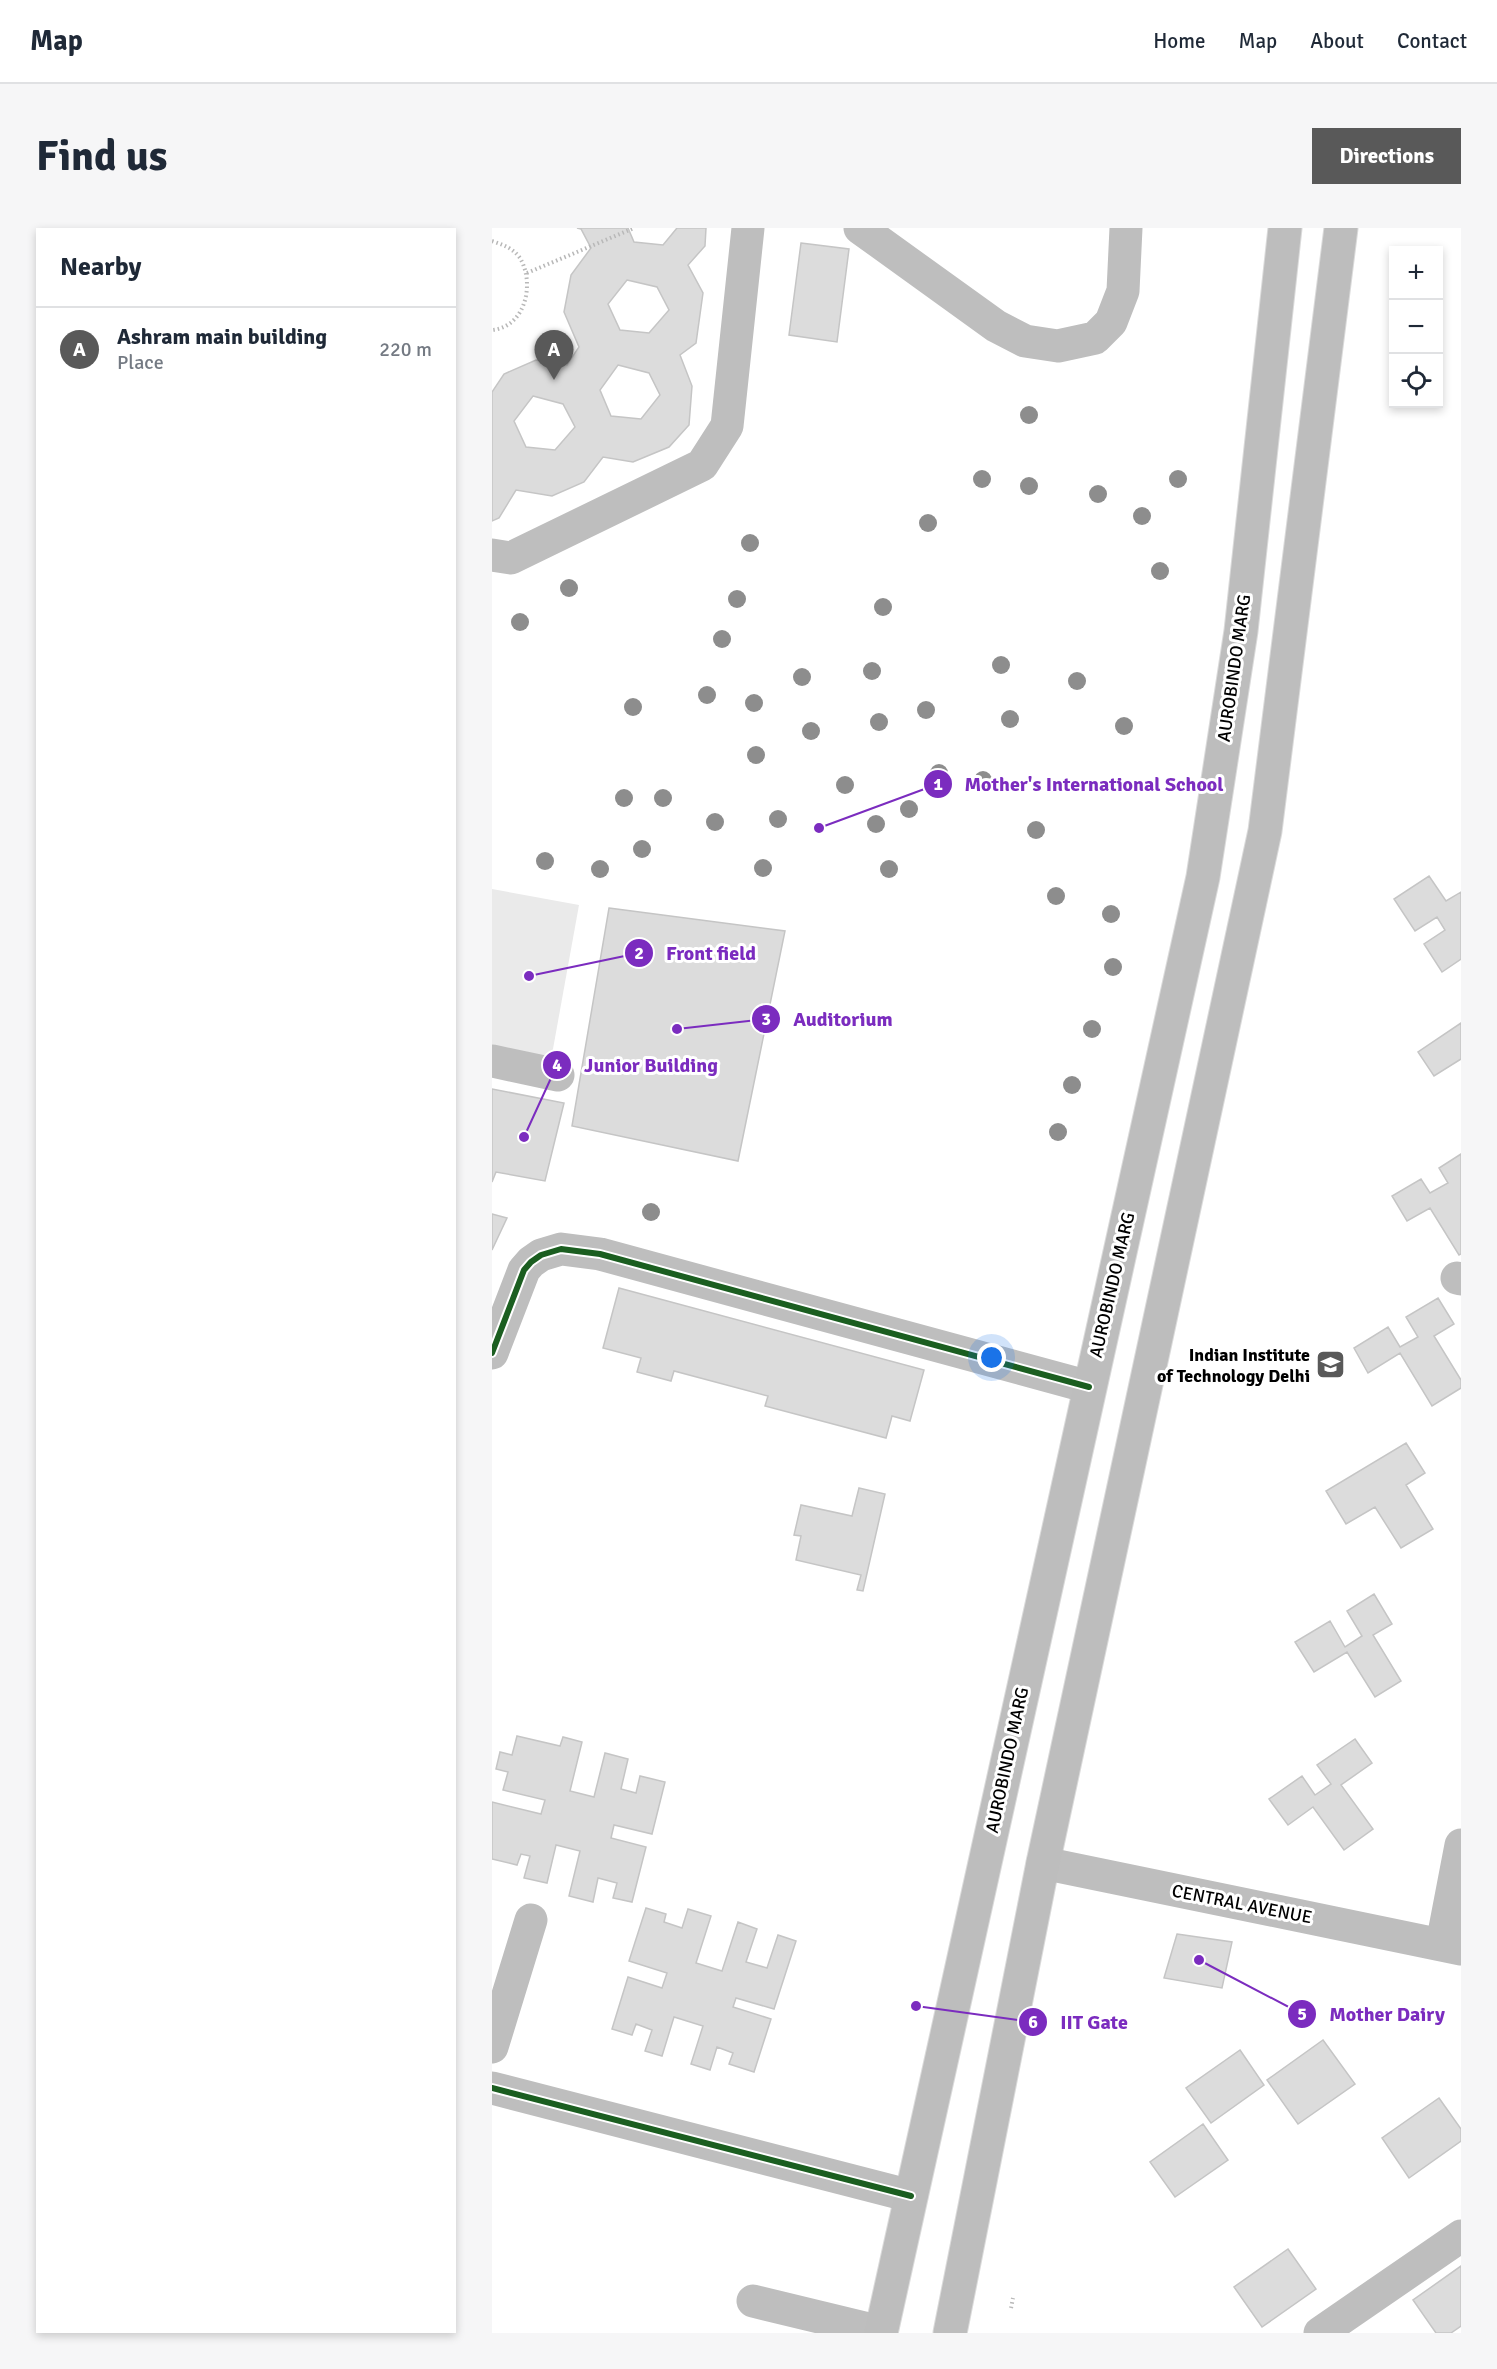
<!DOCTYPE html>
<meta charset="utf-8">
<style>
:root{--surface:#fff;--page:#f6f6f7;--text:#1f2937;--muted:#747a83;--line:#e0e1e3;--accent:#595959}
body{margin:0;font-family:Signika,sans-serif;background:var(--page);color:var(--text)}
.controls{position:absolute;right:18px;top:18px;display:grid;overflow:hidden;border-radius:0px;box-shadow:0 3px 9px #0003}
.controls button{width:54px;height:54px;display:grid;place-items:center;padding:0;border:0;border-bottom:2px solid var(--line);background:var(--surface);color:var(--text);font:30px sans-serif}
.you{position:absolute;left:500px;top:1130px;width:21px;height:21px;margin:-15px;border:4px solid #fff;border-radius:50%;background:#1a73e8;box-shadow:0 0 0 9px #1a73e833}
.badge{display:grid;place-items:center;width:39px;height:39px;border-radius:50%;background:var(--accent);color:#fff;font-size:20px;font-weight:700}
.pin{position:absolute;translate:-50% -50px;filter:drop-shadow(0 2px 3px #0008)}
.pin::after{content:'';position:absolute;top:32px;width:21px;height:18px;background:inherit;clip-path:polygon(0 0,100% 0,50% 100%)}
.list{margin:0;padding:0;list-style:none}
h2{display:flex;justify-content:space-between;align-items:center;height:78px;margin:0;padding:0 24px;font-size:26px}
h2 small{font-size:20px;font-weight:400;color:var(--muted)}
.list li{display:grid;grid-template-columns:39px 1fr auto;gap:18px;align-items:center;box-sizing:border-box;height:84px;padding:0 24px;border-top:2px solid var(--line)}
.list b{display:block;font-size:22px;white-space:nowrap}
.list p{margin:0;font-size:20px;white-space:nowrap;color:var(--muted)}
.list em{font-size:20px;font-style:normal;color:var(--muted)}
.icon{flex:none;width:33px;height:33px;fill:none;stroke:currentColor;stroke-width:2;stroke-linecap:round;stroke-linejoin:round}
.map{position:relative;flex:none;width:969px;height:2105px;overflow:hidden;border-radius:0px}
header{display:flex;align-items:center;gap:36px;box-sizing:border-box;height:84px;padding:0 30px;background:var(--surface);border-bottom:2px solid var(--line)}
header strong{font-size:28px}
nav{display:flex;gap:33px;margin-inline-start:auto;font-size:21px}
.intro{display:flex;align-items:center;justify-content:space-between;box-sizing:border-box;height:144px;padding:0 36px}
h1{margin:0;font-size:42px}
.button{padding:15px 27px;border-radius:0px;background:var(--accent);color:#fff;font-size:21px;font-weight:700}
main{display:flex;gap:36px;padding:0 36px}
aside{flex:1;background:var(--surface);border-radius:0px;box-shadow:0 3px 9px #0003}
.map>svg:first-child{display:block}
.green{fill:#eaeaea}
.building{fill:#dcdcdc;stroke:#c5c5c5;stroke-width:1.5;fill-rule:evenodd}
.lines{fill:none;stroke-linecap:round;stroke-linejoin:round}
.highway-casing{stroke:#dbdbdb;stroke-width:35}
.path{stroke:#b8b8b8;stroke-width:4;stroke-dasharray:1.5 3;stroke-linecap:butt}
.minor{stroke:#bebebe;stroke-width:33}
.highway{stroke:#bdbdbd;stroke-width:33}
.cycleway-casing{stroke:#fff;stroke-width:10}
.cycleway{stroke:#1b5e20;stroke-width:6}
.tree{fill:#8d8d8d}
.labels{text-anchor:middle;dominant-baseline:central;stroke-width:6;stroke-linejoin:round;paint-order:stroke}
.street-label{font-size:18px;fill:#000;stroke:#fff}
.poi-label{font-size:18px;font-weight:bold;fill:#000;stroke:#fff;text-anchor:end}
.leader{fill:none;stroke:#7b2cbf;stroke-width:2}
.callout-dot{fill:#7b2cbf;stroke:#fff;stroke-width:2}
.mark-label{font-size:18px;text-anchor:middle;font-weight:bold;fill:#fff}
.callout-label{font-size:20px;text-anchor:middle;font-weight:bold;fill:#7b2cbf;stroke:#fff;stroke-width:6;stroke-linejoin:round;paint-order:stroke}
</style>
<header>
<strong>Map</strong>
<nav><a>Home</a><a>Map</a><a>About</a><a>Contact</a></nav>
</header>
<div class="intro"><h1>Find us</h1><a class="button">Directions</a></div>
<main>
<aside>
<h2>Nearby<small></small></h2>
<ul class="list">
<li><span class="badge">A</span><div><b>Ashram main building</b><p>Place</p></div><em>220 m</em></li>
</ul>
</aside>
<div class="map">
<svg width="969" height="2105" viewBox="0 0 969 2105">
<rect width="100%" height="100%" fill="#fff"/>
<path class="green" d="M0,661L87,677L59,832L0,819Z"/>
<path class="building" d="M85,0H136L142,14L171,17L185,0H214L213,18L196,37L211,65L204,115L188,127L200,158L197,197L177,219L141,234L111,229L92,254L60,268L24,262L7,290L0,293V164L12,146L44,132L75,137L87,119L72,84L79,47L99,20L89,1ZM135,52L165,59L177,82L157,105L128,102L116,76ZM126,137L157,145L168,167L149,191L119,188L108,162ZM41,168L71,176L83,199L63,222L34,219L22,193Z
M309,15L357,21L345,114L297,107Z
M937,648L954,673L969,664V731L950,744L932,716L953,702L945,689L923,703L902,671Z
M117,680L293,703L246,933L80,898Z
M969,795V831L942,848L926,824Z
M0,861L72,875L53,953L4,944L0,954Z
M969,926V1026L967,1027L938,980L915,993L900,968L929,951L938,965L956,955L947,940Z
M0,986L15,990L0,1022Z
M127,1060L432,1142L418,1193L400,1188L394,1210L273,1178L276,1168L182,1143L179,1153L145,1144L149,1130L111,1120Z
M946,1070L962,1096L942,1108L969,1152V1160L940,1178L908,1125L876,1145L862,1120L896,1099L908,1119L926,1109L914,1089Z
M914,1215L933,1245L914,1257L941,1301L909,1320L883,1279L854,1296L834,1263Z
M367,1260L393,1266L371,1363L365,1362L369,1347L304,1332L309,1308L302,1307L309,1277L360,1288Z
M882,1366L900,1396L881,1407L909,1453L883,1469L855,1424L822,1444L803,1414L838,1393L853,1419L870,1408L855,1383Z
M25,1508L68,1518L71,1509L90,1514L78,1563L102,1569L113,1525L136,1531L129,1561L144,1565L148,1548L173,1554L160,1606L122,1597L119,1610L154,1619L140,1674L121,1670L125,1655L106,1650L101,1674L77,1668L88,1623L64,1617L55,1655L32,1650L38,1628L29,1626L25,1637L0,1631V1574L49,1586L53,1572L11,1562L16,1544L4,1541L8,1524L20,1527Z
M863,1511L880,1535L849,1557L881,1601L852,1622L821,1579L796,1597L777,1571L810,1548L823,1567L839,1556L825,1537Z
M154,1680L174,1686L172,1694L190,1700L196,1681L219,1688L204,1735L230,1743L246,1694L265,1701L254,1734L275,1740L286,1707L304,1713L282,1781L244,1770L241,1779L279,1791L262,1844L237,1836L241,1825L225,1819L218,1842L199,1836L211,1798L182,1789L170,1828L153,1823L160,1802L144,1796L140,1807L120,1801L136,1749L170,1760L175,1745L137,1733Z
M685,1706L740,1714L730,1760L672,1750Z
M831,1812L863,1856L806,1896L775,1852Z
M748,1822L772,1857L719,1895L694,1860Z
M947,1870L969,1901V1913L917,1950L890,1910Z
M711,1896L736,1932L683,1969L658,1934Z
M796,2021L824,2061L770,2099L742,2059Z
M969,2038V2098L959,2105H944L921,2072Z"/>
<g class="lines">
<defs>
<path id="highway" d="M389,2105L711,649L749,403L793,0
M458,2105L551,1635L773,603L849,0"/>
</defs>
<use href="#highway" class="highway-casing"/>
<path class="path" d="M0,13C11,17 21,20 28,30C43,55 34,99 0,102
M35,45L142,0
M519,2080L521,2070"/>
<path class="minor" d="M368,0L504,98L533,113L566,118L603,110L619,94L631,63L634,0
M0,327L19,330L210,237L235,198L256,0
M0,833L66,847
M965,1050L969,1051
M0,1125L32,1042L39,1034L49,1027L69,1021L108,1026L597,1159
M551,1635L969,1721
M950,1716L969,1617
M0,1819L39,1692
M0,1860L419,1968
M261,2073L389,2104
M828,2105L969,2008"/>
<use href="#highway" class="highway"/>
<defs>
<path id="cycleway" d="M0,1125L32,1042L39,1034L49,1027L69,1021L108,1026L597,1159
M0,1860L419,1968"/>
</defs>
<use href="#cycleway" class="cycleway-casing"/>
<use href="#cycleway" class="cycleway"/>
</g>
<g class="tree">
<circle cx="537" cy="187" r="9"/>
<circle cx="490" cy="251" r="9"/>
<circle cx="686" cy="251" r="9"/>
<circle cx="537" cy="258" r="9"/>
<circle cx="606" cy="266" r="9"/>
<circle cx="650" cy="288" r="9"/>
<circle cx="436" cy="295" r="9"/>
<circle cx="258" cy="315" r="9"/>
<circle cx="668" cy="343" r="9"/>
<circle cx="77" cy="360" r="9"/>
<circle cx="245" cy="371" r="9"/>
<circle cx="391" cy="379" r="9"/>
<circle cx="28" cy="394" r="9"/>
<circle cx="230" cy="411" r="9"/>
<circle cx="509" cy="437" r="9"/>
<circle cx="380" cy="443" r="9"/>
<circle cx="310" cy="449" r="9"/>
<circle cx="585" cy="453" r="9"/>
<circle cx="215" cy="467" r="9"/>
<circle cx="262" cy="475" r="9"/>
<circle cx="141" cy="479" r="9"/>
<circle cx="434" cy="482" r="9"/>
<circle cx="518" cy="491" r="9"/>
<circle cx="387" cy="494" r="9"/>
<circle cx="632" cy="498" r="9"/>
<circle cx="319" cy="503" r="9"/>
<circle cx="264" cy="527" r="9"/>
<circle cx="447" cy="545" r="9"/>
<circle cx="491" cy="552" r="9"/>
<circle cx="353" cy="557" r="9"/>
<circle cx="132" cy="570" r="9"/>
<circle cx="171" cy="570" r="9"/>
<circle cx="417" cy="581" r="9"/>
<circle cx="286" cy="591" r="9"/>
<circle cx="223" cy="594" r="9"/>
<circle cx="384" cy="596" r="9"/>
<circle cx="544" cy="602" r="9"/>
<circle cx="150" cy="621" r="9"/>
<circle cx="53" cy="633" r="9"/>
<circle cx="271" cy="640" r="9"/>
<circle cx="108" cy="641" r="9"/>
<circle cx="397" cy="641" r="9"/>
<circle cx="564" cy="668" r="9"/>
<circle cx="619" cy="686" r="9"/>
<circle cx="621" cy="739" r="9"/>
<circle cx="600" cy="801" r="9"/>
<circle cx="580" cy="857" r="9"/>
<circle cx="566" cy="904" r="9"/>
<circle cx="159" cy="984" r="9"/>
</g>
<defs>
<symbol id="university-square" viewBox="-11 -11 22 22"><rect x="-9" y="-9" width="18" height="18" rx="4" fill="#595959" stroke="#fff"/><path d="M0-5L7-2L0 1L-7-2ZM-4 1L0 2.5L4 1V4Q0 6-4 4Z" fill="#fff"/></symbol>
</defs>
<g fill-rule="evenodd">
<use href="#university-square" x="822" y="1120" width="33" height="33"/>
</g>
<g class="labels">
<g class="street-label">
<text transform="translate(742 440) rotate(-82)">AUROBINDO MARG</text>
<text transform="translate(620 1057) rotate(-77)">AUROBINDO MARG</text>
<text transform="translate(515 1532) rotate(-78)">AUROBINDO MARG</text>
<text transform="translate(750 1676) rotate(11)">CENTRAL AVENUE</text>
</g>
<g class="poi-label">
<text x="818" y="1127">Indian Institute<tspan x="818" dy="21">of Technology Delhi</tspan></text>
</g>
</g>
<path class="leader" d="M327 600L446 556M37 748L147 725M185 801L274 791M32 909L65 837M707 1732L810 1786M424 1778L541 1794"/>
<g class="callout-dot">
<circle cx="327" cy="600" r="6"/>
<circle cx="37" cy="748" r="6"/>
<circle cx="185" cy="801" r="6"/>
<circle cx="32" cy="909" r="6"/>
<circle cx="707" cy="1732" r="6"/>
<circle cx="424" cy="1778" r="6"/>
<circle cx="446" cy="556" r="15"/>
<circle cx="147" cy="725" r="15"/>
<circle cx="274" cy="791" r="15"/>
<circle cx="65" cy="837" r="15"/>
<circle cx="810" cy="1786" r="15"/>
<circle cx="541" cy="1794" r="15"/>
</g>
<g class="mark-label">
<text x="446" y="562">1</text>
<text x="147" y="731">2</text>
<text x="274" y="797">3</text>
<text x="65" y="843">4</text>
<text x="810" y="1792">5</text>
<text x="541" y="1800">6</text>
</g>
<g class="callout-label">
<text x="602" y="563">Mother's International School</text>
<text x="219" y="732">Front field</text>
<text x="351" y="798">Auditorium</text>
<text x="159" y="844">Junior Building</text>
<text x="895" y="1793">Mother Dairy</text>
<text x="602" y="1801">IIT Gate</text>
</g>
</svg>
<div class="controls">
<button>+</button>
<button>−</button>
<button><svg class="icon" aria-label="locate" viewBox="0 0 24 24"><circle cx="12" cy="12" r="6"/><path d="M12 2v4M12 18v4M2 12h4M18 12h4"/></svg></button>
</div>
<div class="you"></div>
<div class="pin badge" style="left:62px;top:152px">A</div>
</div>
</main>
